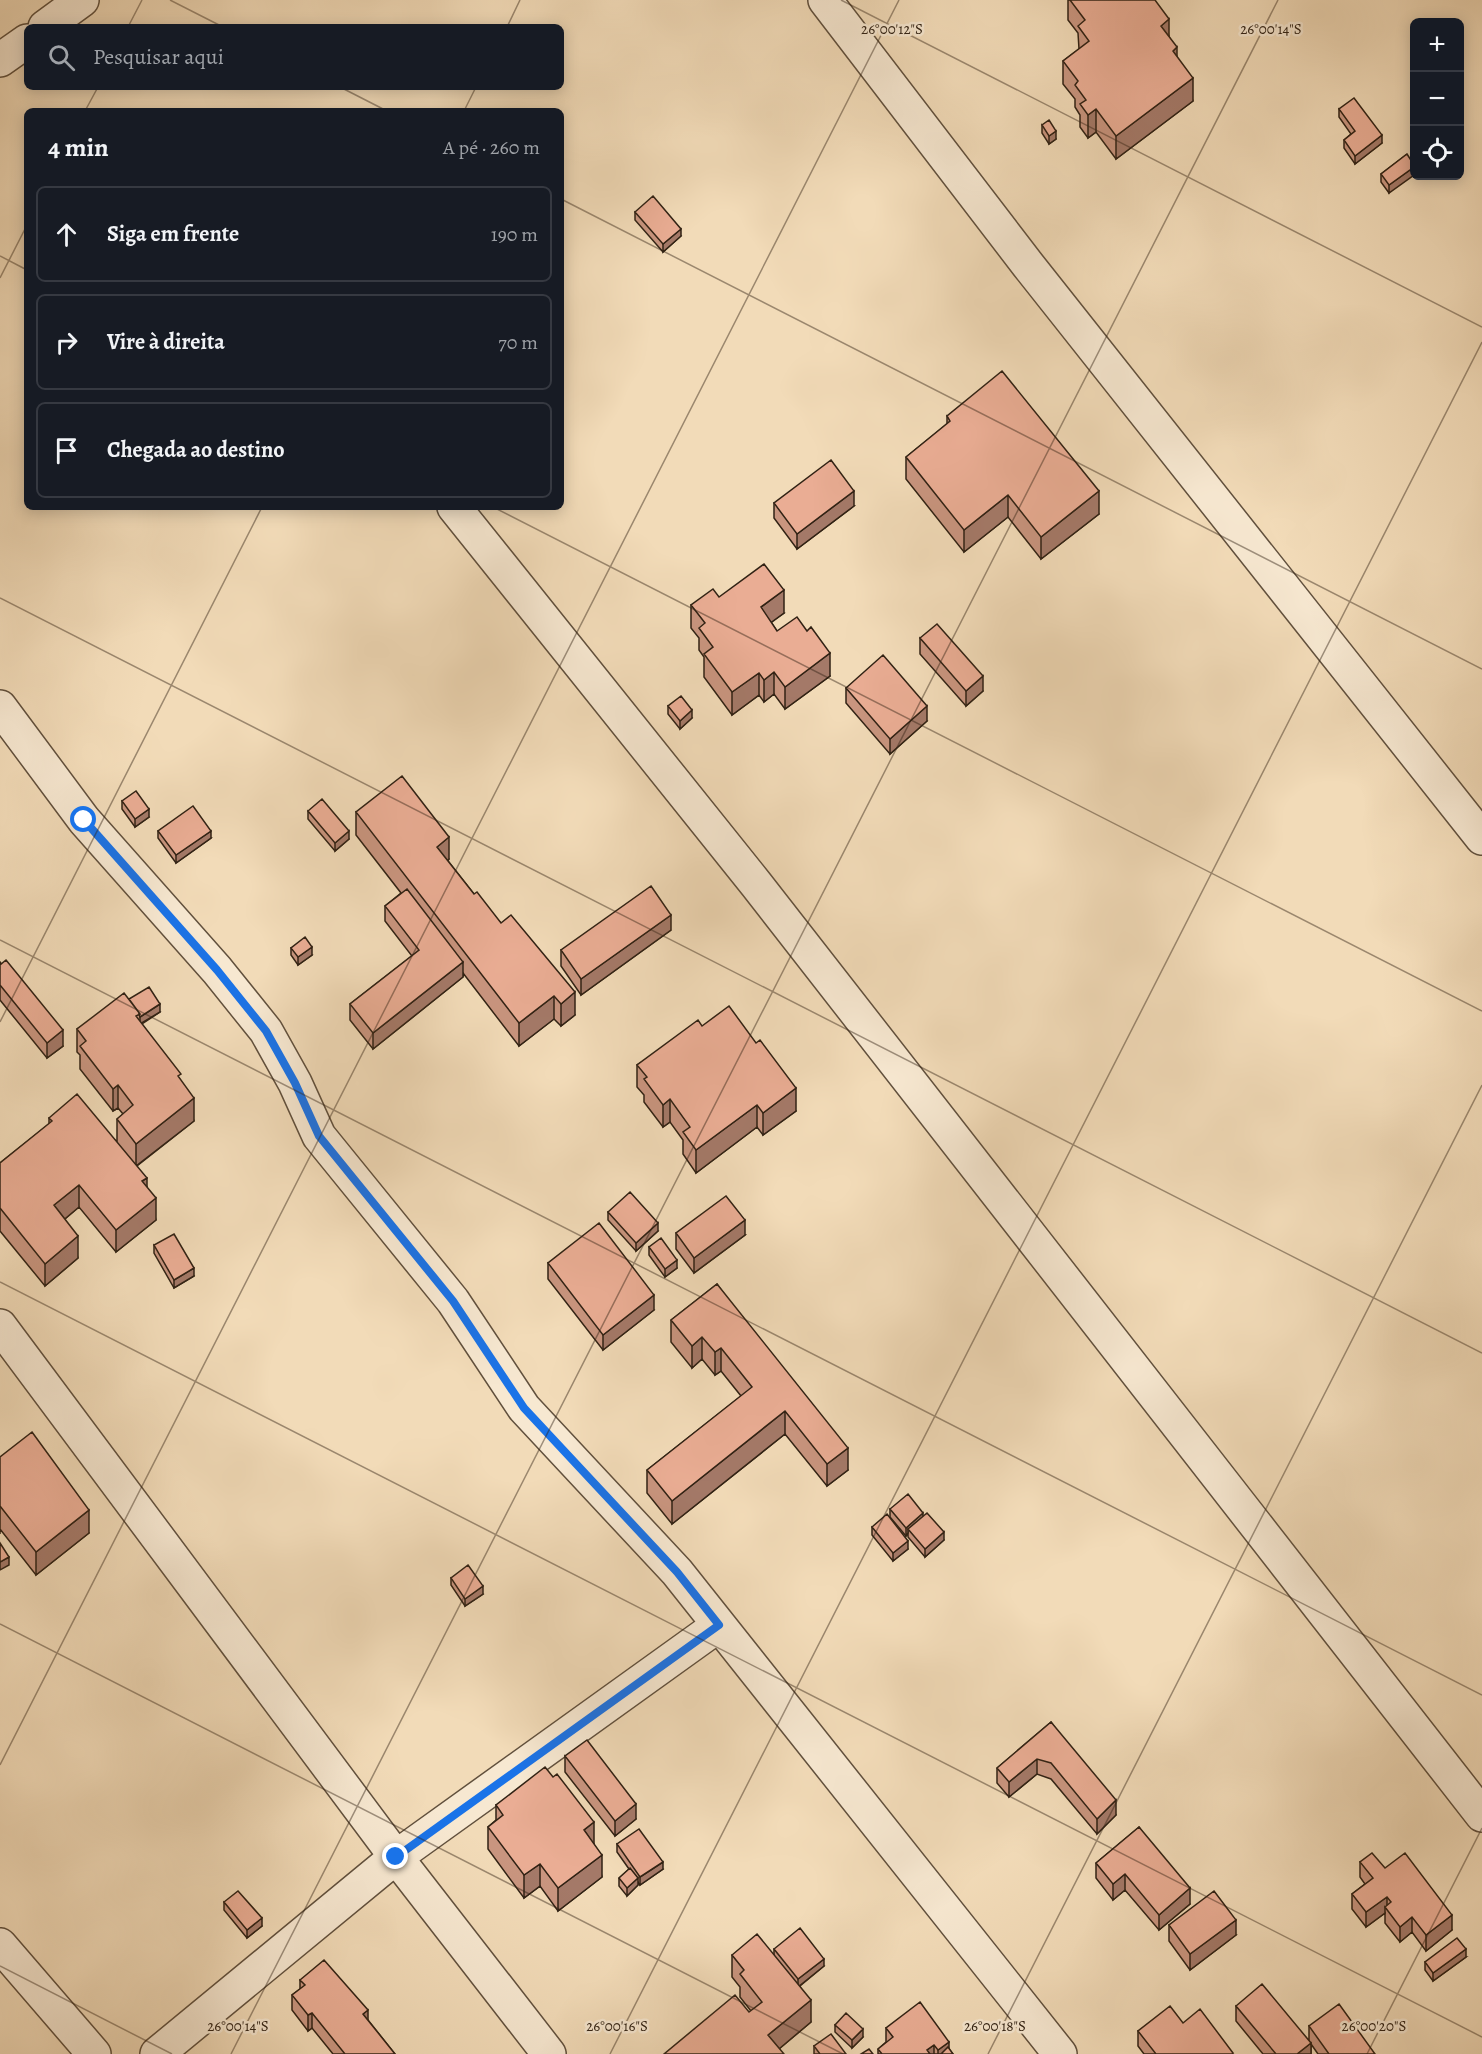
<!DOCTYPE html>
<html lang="pt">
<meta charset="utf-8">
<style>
:root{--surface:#171b24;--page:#20242c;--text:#f1f3f6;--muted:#9ea1a6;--line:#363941}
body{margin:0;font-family:Alegreya,serif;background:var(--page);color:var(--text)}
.controls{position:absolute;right:18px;top:18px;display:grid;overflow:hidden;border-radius:9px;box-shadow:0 3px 15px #0003}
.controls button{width:54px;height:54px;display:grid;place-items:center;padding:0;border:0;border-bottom:2px solid var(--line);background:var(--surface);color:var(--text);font:30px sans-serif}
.stop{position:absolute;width:18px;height:18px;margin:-14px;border:4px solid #1a73e8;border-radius:50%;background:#fff}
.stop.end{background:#1a73e8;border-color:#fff;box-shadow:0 2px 6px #0008}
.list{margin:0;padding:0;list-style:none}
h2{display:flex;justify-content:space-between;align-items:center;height:78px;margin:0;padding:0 24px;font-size:26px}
h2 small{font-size:20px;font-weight:400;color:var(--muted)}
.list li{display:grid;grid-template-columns:39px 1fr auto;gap:18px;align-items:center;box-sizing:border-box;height:96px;margin:0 12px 12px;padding:0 12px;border:2px solid var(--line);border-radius:9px}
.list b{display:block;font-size:22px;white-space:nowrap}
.list em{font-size:20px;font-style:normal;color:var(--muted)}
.icon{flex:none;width:33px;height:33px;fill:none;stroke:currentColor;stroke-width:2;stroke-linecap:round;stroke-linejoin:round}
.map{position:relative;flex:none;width:1482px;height:2054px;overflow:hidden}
.search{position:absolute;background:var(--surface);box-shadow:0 3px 15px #0003;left:24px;top:24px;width:540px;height:66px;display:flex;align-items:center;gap:15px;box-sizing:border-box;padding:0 21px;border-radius:9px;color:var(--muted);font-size:22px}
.panel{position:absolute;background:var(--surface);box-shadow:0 3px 15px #0003;left:24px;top:108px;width:540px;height:402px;border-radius:9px}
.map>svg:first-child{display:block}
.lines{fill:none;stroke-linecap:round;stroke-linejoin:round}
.street-casing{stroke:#61503d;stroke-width:36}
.street{stroke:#f7e8d1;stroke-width:33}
.wall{fill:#c9957f;stroke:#312214;stroke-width:1.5}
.shaded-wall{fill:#a47968;stroke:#312214;stroke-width:1.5}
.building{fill:#eaad94;stroke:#312214;stroke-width:1.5}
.route{stroke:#1a73e8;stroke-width:8}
.ticks{fill:none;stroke:#312214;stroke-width:1.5;stroke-opacity:0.45}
.ticks-label{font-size:15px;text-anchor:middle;fill:#312214;stroke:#f7e8d1;stroke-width:5;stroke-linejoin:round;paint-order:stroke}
</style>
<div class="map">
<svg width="1482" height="2054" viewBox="0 0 1482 2054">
<rect width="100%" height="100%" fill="#f2dbb8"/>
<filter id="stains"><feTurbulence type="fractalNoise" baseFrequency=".00333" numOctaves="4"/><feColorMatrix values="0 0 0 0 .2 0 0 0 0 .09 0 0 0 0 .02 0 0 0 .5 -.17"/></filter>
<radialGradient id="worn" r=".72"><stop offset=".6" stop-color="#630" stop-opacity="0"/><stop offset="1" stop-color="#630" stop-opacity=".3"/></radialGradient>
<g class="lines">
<defs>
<path id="street" d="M825,0L1028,265L1482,838
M45,27L82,0
M0,60L27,41
M454,507L756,884L1482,1815
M0,707L84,820L217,970L266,1031L295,1083L319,1136L453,1301L524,1408L677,1572L1060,2054
M0,1326L396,1857L549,2054
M0,1945L94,2054
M157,2054L396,1857L719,1625"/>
</defs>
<use href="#street" class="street-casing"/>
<use href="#street" class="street"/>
</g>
<path class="wall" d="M1068,0H1155L1177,57L1193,101L1116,159L1096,132L1088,138L1080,127V115L1075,107V99L1063,84V61L1079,49L1078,33L1068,20Z
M1339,109L1382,143L1355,164L1344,148V140L1351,134L1339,117Z
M1042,125L1056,139L1049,144L1042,133Z
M1407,154L1389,193L1381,182V174Z
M635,212L681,236L663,252L635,220Z
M947,416L1099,514L1041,559L1008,517L964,552L906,479V457L947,424Z
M774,503L854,506L797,549L774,518Z
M719,597L784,613L771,622L777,631L830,676L785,709L774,694L764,702L759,695L732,715L704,677V657L699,650V638L691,628V605Z
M920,638L983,691L966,706L920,654Z
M846,688L927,721L890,754L846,703Z
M668,706L692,718L680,729L668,714Z
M122,801L149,817L135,827L122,809Z
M308,811L349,839L335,851L308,819Z
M356,812L449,859L448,861L474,894L501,923L575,1015L561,1026L554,1019L519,1046L463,973V977L373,1049L350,1020V1004L412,956L385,921V906L401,893L356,835Z
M158,831L211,838L176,863L158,838Z
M671,930L581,995L561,966V950Z
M291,948L312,955L298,965L291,955Z
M0,962L63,1046L47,1058L0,1000Z
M129,1000L160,1012L142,1024L181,1081L194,1121L137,1166L147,1187L156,1220L116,1252L79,1207L65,1219L78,1258L45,1286L0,1231V1163L49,1124V1118L117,1141V1119L123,1114L118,1108L113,1111L80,1069V1055L77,1052V1029Z
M702,1026L796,1111L763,1135L757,1127L696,1173L683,1154V1140L670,1122L663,1127L644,1102V1095L637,1087V1065Z
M608,1212L658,1231L636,1251L608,1220Z
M676,1233L745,1235L694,1273L676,1249Z
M154,1245L194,1276L174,1288L154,1253Z
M649,1247L677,1268L665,1277L649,1255Z
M548,1263L654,1310L603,1350L548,1279Z
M717,1284L848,1470L827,1486L785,1434L672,1524L647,1493V1470L741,1396L721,1371L715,1375L702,1359L692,1368L671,1342V1320Z
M0,1457L89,1533L36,1575L0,1529V1534Z
M890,1509L923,1516L944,1540L925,1557L908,1537V1533L906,1536L890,1517Z
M872,1527L908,1549L893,1561L872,1535Z
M451,1578L483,1594L465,1606L451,1585Z
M1051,1722L1116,1815L1097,1834L1051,1779L1037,1774L1009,1797L997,1783V1768Z
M565,1756L636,1819L615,1836L565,1772Z
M496,1805L594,1844L602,1877L558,1911L540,1886L524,1898L488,1849V1827L496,1820Z
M1139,1827L1190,1904L1159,1930L1125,1890L1113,1900L1096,1878V1863Z
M617,1844L663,1869L640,1885L638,1882V1885L627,1896L619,1886V1878L629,1869L617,1852Z
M1360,1862L1385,1868L1452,1930L1426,1951L1412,1932L1400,1942L1385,1923V1913L1366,1927L1352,1909V1894L1365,1884L1360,1877Z
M224,1902L262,1926L247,1938L224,1910Z
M1169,1925L1236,1935L1190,1970L1169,1941Z
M774,1949L824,1966L800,1986L811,2022L780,2048L749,2012L751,2011L740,1997V1987L732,1977V1955H774Z
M1466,1957L1433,1981L1425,1970V1962Z
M300,1980L368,2020L395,2054H333L312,2028L308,2031L292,2010V1995L300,1989Z
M1236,2006L1309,2040V2026L1375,2054H1318L1311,2044V2054H1263L1236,2021Z
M1183,2023L1233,2054H1144L1138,2046V2031Z
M835,2025L863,2037L852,2048L835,2032Z
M886,2028L949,2049L953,2054H878V2049L886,2042Z
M814,2046L846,2054H814Z"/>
<path class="shaded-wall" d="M1169,19V42L1161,26Z
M1177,47V70L1173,51Z
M1193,78V101L1116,159V136Z
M1096,109V132L1088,138V115Z
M1056,131V139L1049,144V136Z
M1382,135V143L1355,164V156Z
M1414,167V175L1389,193V185Z
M681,229V236L663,252V244Z
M854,491V506L797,549V534Z
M1099,491V514L1041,559V537Z
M1008,495V517L964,552V530Z
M784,590V613L761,630V607Z
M830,653V676L785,709V687Z
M774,672V694L764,702V680Z
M759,673V695L732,715V692Z
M983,676V691L966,706V691Z
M927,706V721L890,754V739Z
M692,710V718L680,729V721Z
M149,809V817L135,827V819Z
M211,831V838L176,863V855Z
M349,831V839L335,851V843Z
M449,837V859L437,869V847Z
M671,915V930L581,995V979Z
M312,947V955L298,965V957Z
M463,962V977L373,1049V1033Z
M575,992V1015L561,1026V1004Z
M554,996V1019L519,1046V1023Z
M160,1004V1012L140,1024V1017Z
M63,1030V1046L47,1058V1043Z
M118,1085V1108L113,1111V1089Z
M796,1088V1111L763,1135V1113Z
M194,1098V1121L136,1166V1144Z
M670,1099V1122L663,1127V1105Z
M757,1105V1127L696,1173V1150Z
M147,1178V1201L142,1181Z
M79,1185V1207L54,1228V1205Z
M156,1198V1220L116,1252V1230Z
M745,1220V1235L694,1273V1258Z
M658,1223V1231L636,1251V1243Z
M78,1236V1258L45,1286V1264Z
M677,1260V1268L665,1277V1269Z
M194,1268V1276L174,1288V1280Z
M654,1295V1310L603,1350V1335Z
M702,1337V1359L692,1368V1346Z
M721,1348V1371L715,1375V1352Z
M785,1411V1434L672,1524V1501Z
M848,1448V1470L827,1486V1464Z
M89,1510V1533L36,1575V1552Z
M923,1513V1521L908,1529V1533L906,1536V1528Z
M944,1532V1540L925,1557V1549Z
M908,1541V1549L893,1561V1553Z
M9,1557V1565L0,1570V1562Z
M483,1586V1594L465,1606V1599Z
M1037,1759V1774L1009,1797V1782Z
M1116,1800V1815L1097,1834V1819Z
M636,1804V1819L615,1836V1821Z
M594,1822V1845L584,1830Z
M602,1855V1877L558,1911V1888Z
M663,1862V1869L640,1885V1877Z
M540,1864V1886L524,1898V1875Z
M1125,1874V1890L1113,1900V1884Z
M638,1878V1885L627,1896V1888Z
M1190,1888V1904L1159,1930V1915Z
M1387,1897V1909L1385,1907V1913L1366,1927V1912Z
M1452,1915V1930L1426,1951V1935Z
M1412,1917V1932L1400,1942V1927Z
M262,1918V1926L247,1938V1930Z
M1236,1920V1935L1190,1970V1954Z
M1466,1949V1957L1433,1981V1973Z
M824,1959V1966L798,1987V1979Z
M811,2000V2022L773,2054L768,2035Z
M368,2010V2025L363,2014Z
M312,2013V2028L308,2031V2015Z
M863,2029V2037L852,2048V2040Z
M949,2042V2054H938V2050Z
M1311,2043V2054H1297Z
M934,2045V2054H927V2050Z"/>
<path class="building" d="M1070,0H1155L1169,19L1161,26L1177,47L1173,51L1193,78L1116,136L1096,109L1088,115L1080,104L1086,100L1075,85L1078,81L1063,61L1089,41L1078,26L1085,20Z
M1354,98L1382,135L1355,156L1344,140L1355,131L1339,109Z
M1049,120L1056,131L1049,136L1042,125Z
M1407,154L1414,165V167L1389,185L1381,174Z
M653,196L681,229L663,244L635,212Z
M1002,371L1099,491L1041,537L1008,495L964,530L906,457L950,421L947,416Z
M831,460L854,491L797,534L774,503Z
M764,564L784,590L761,607L777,631L797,617L807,631L811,627L830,653L785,687L774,672L764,680L759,673L732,692L704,654L713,647L699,628L705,623L691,605L713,589L719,597Z
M937,624L983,676L966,691L920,638Z
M883,655L927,706L890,739L846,688Z
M681,696L692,710L680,721L668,706Z
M402,776L449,837L437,847L474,894L477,892L501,923L511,915L575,992L561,1004L554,996L519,1023L356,812Z
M136,791L149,809L135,819L122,801Z
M322,799L349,831L335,843L308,811Z
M193,806L211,831L176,855L158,831Z
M651,886L671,915L581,979L561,950Z
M407,889L463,962L373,1033L350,1004L419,950L385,906Z
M305,937L312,947L298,957L291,948Z
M6,960L63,1030L47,1043L0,985V965Z
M149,987L160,1004L140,1017L139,1014H140L129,999Z
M124,993L140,1014L136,1016L181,1074L178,1076L194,1098L136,1144L117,1119L133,1105L118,1085L113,1089L80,1046L86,1041L77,1029Z
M729,1006L756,1043L760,1040L796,1088L763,1113L757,1105L696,1150L683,1132L690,1127L670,1099L663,1105L644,1079L647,1077L637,1065L698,1020L702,1026Z
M77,1094L147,1178L142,1181L156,1198L116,1230L79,1185L54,1205L78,1236L45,1264L0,1208V1163L52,1121L49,1118Z
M630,1192L658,1223L636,1243L608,1212Z
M726,1196L745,1220L694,1258L676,1233Z
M599,1223L654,1295L603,1335L548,1263Z
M174,1234L194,1268L174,1280L154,1245Z
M661,1238L677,1260L665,1269L649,1247Z
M717,1284L848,1448L827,1464L785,1411L672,1501L647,1470L752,1387L721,1348L715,1352L702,1337L692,1346L671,1320Z
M32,1432L89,1510L36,1552L0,1506V1457Z
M908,1494L923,1513L906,1528L890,1509Z
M927,1513L944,1532L925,1549L908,1529Z
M887,1514L908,1541L893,1553L872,1527Z
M0,1543L9,1557L0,1562Z
M468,1565L483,1586L465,1599L451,1578Z
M1051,1722L1116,1800L1097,1819L1051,1763L1037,1759L1009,1782L997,1768Z
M587,1740L636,1804L615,1821L565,1756Z
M545,1767L553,1777L557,1774L594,1822L584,1830L602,1855L558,1888L540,1864L524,1875L488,1827L503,1815L496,1805Z
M1139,1827L1190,1888L1159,1915L1125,1874L1113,1884L1096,1863Z
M639,1829L663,1862L640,1877L617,1844Z
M1372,1853L1385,1868L1405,1853L1452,1915L1426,1935L1412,1917L1400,1927L1385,1907L1391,1902L1387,1897L1366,1912L1352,1894L1373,1878L1360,1862Z
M630,1868L638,1878L627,1888L619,1878Z
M238,1891L262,1918L247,1930L224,1902Z
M1214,1891L1236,1920L1190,1954L1169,1925Z
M800,1928L824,1959L798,1979L774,1949Z
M757,1934L811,2000L768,2035L784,2054H664L735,1995L749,2012L762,2002L740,1974L744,1970L732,1955Z
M1457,1938L1466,1949L1433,1973L1425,1962Z
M324,1960L368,2010L363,2014L395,2054H345L312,2013L308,2015L292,1995L305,1985L300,1980Z
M1262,1984L1311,2043L1297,2054H1276L1236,2006Z
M920,2002L949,2042L938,2050L934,2045L927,2050L930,2054H882L878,2049L893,2037L886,2028Z
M1339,2004L1375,2054H1329L1309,2026Z
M1170,2006L1183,2023L1200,2009L1233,2053L1232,2054H1156L1138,2031Z
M846,2013L863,2029L852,2040L835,2025Z
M831,2034L846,2054H820L814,2046Z
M948,2047L953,2054H941Z
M869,2049L873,2054H861Z"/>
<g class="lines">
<path class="route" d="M84,820L217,970L266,1031L295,1083L319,1136L453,1301L524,1408L677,1572L719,1625L396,1857"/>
</g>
<path class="ticks" d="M170,0L223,27M841,0L1482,327M128,27L142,0M507,27L520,0M340,87L387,111M85,111L98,87M464,111L476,87M561,199L1482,669M0,256L27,270M0,278L27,225M493,507L1482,1011M0,598L1482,1353M0,940L1482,1695M0,1022L262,507M0,1282L1482,2037M0,1624L843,2054M0,1765L899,0M0,1966L172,2054M231,2054L1278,0M610,2054L1482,342M988,2054L1482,1085M1367,2054L1482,1828"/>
<g class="ticks-label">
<text x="892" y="34">26°00'12"S</text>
<text x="1271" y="34">26°00'14"S</text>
<text x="238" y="2031">26°00'14"S</text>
<text x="617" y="2031">26°00'16"S</text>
<text x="995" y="2031">26°00'18"S</text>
<text x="1374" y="2031">26°00'20"S</text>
</g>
<rect width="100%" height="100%" filter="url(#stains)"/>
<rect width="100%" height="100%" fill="url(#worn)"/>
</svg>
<div class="controls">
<button>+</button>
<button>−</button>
<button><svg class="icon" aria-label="locate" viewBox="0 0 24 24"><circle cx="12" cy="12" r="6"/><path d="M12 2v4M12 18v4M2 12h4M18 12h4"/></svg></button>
</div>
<div class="stop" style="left:84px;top:820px"></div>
<div class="stop end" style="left:396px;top:1857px"></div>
<div class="search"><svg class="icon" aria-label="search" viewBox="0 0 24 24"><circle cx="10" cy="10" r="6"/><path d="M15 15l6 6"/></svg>Pesquisar aqui</div>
<section class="panel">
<h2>4 min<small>A pé · 260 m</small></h2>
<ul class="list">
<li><svg class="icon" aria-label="ahead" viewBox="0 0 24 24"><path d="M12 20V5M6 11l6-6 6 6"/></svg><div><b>Siga em frente</b></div><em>190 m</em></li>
<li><svg class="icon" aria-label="right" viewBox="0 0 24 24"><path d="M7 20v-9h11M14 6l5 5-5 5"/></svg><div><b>Vire à direita</b></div><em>70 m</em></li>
<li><svg class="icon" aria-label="arrive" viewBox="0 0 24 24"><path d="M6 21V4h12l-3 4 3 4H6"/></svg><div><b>Chegada ao destino</b></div></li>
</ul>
</section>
</div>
